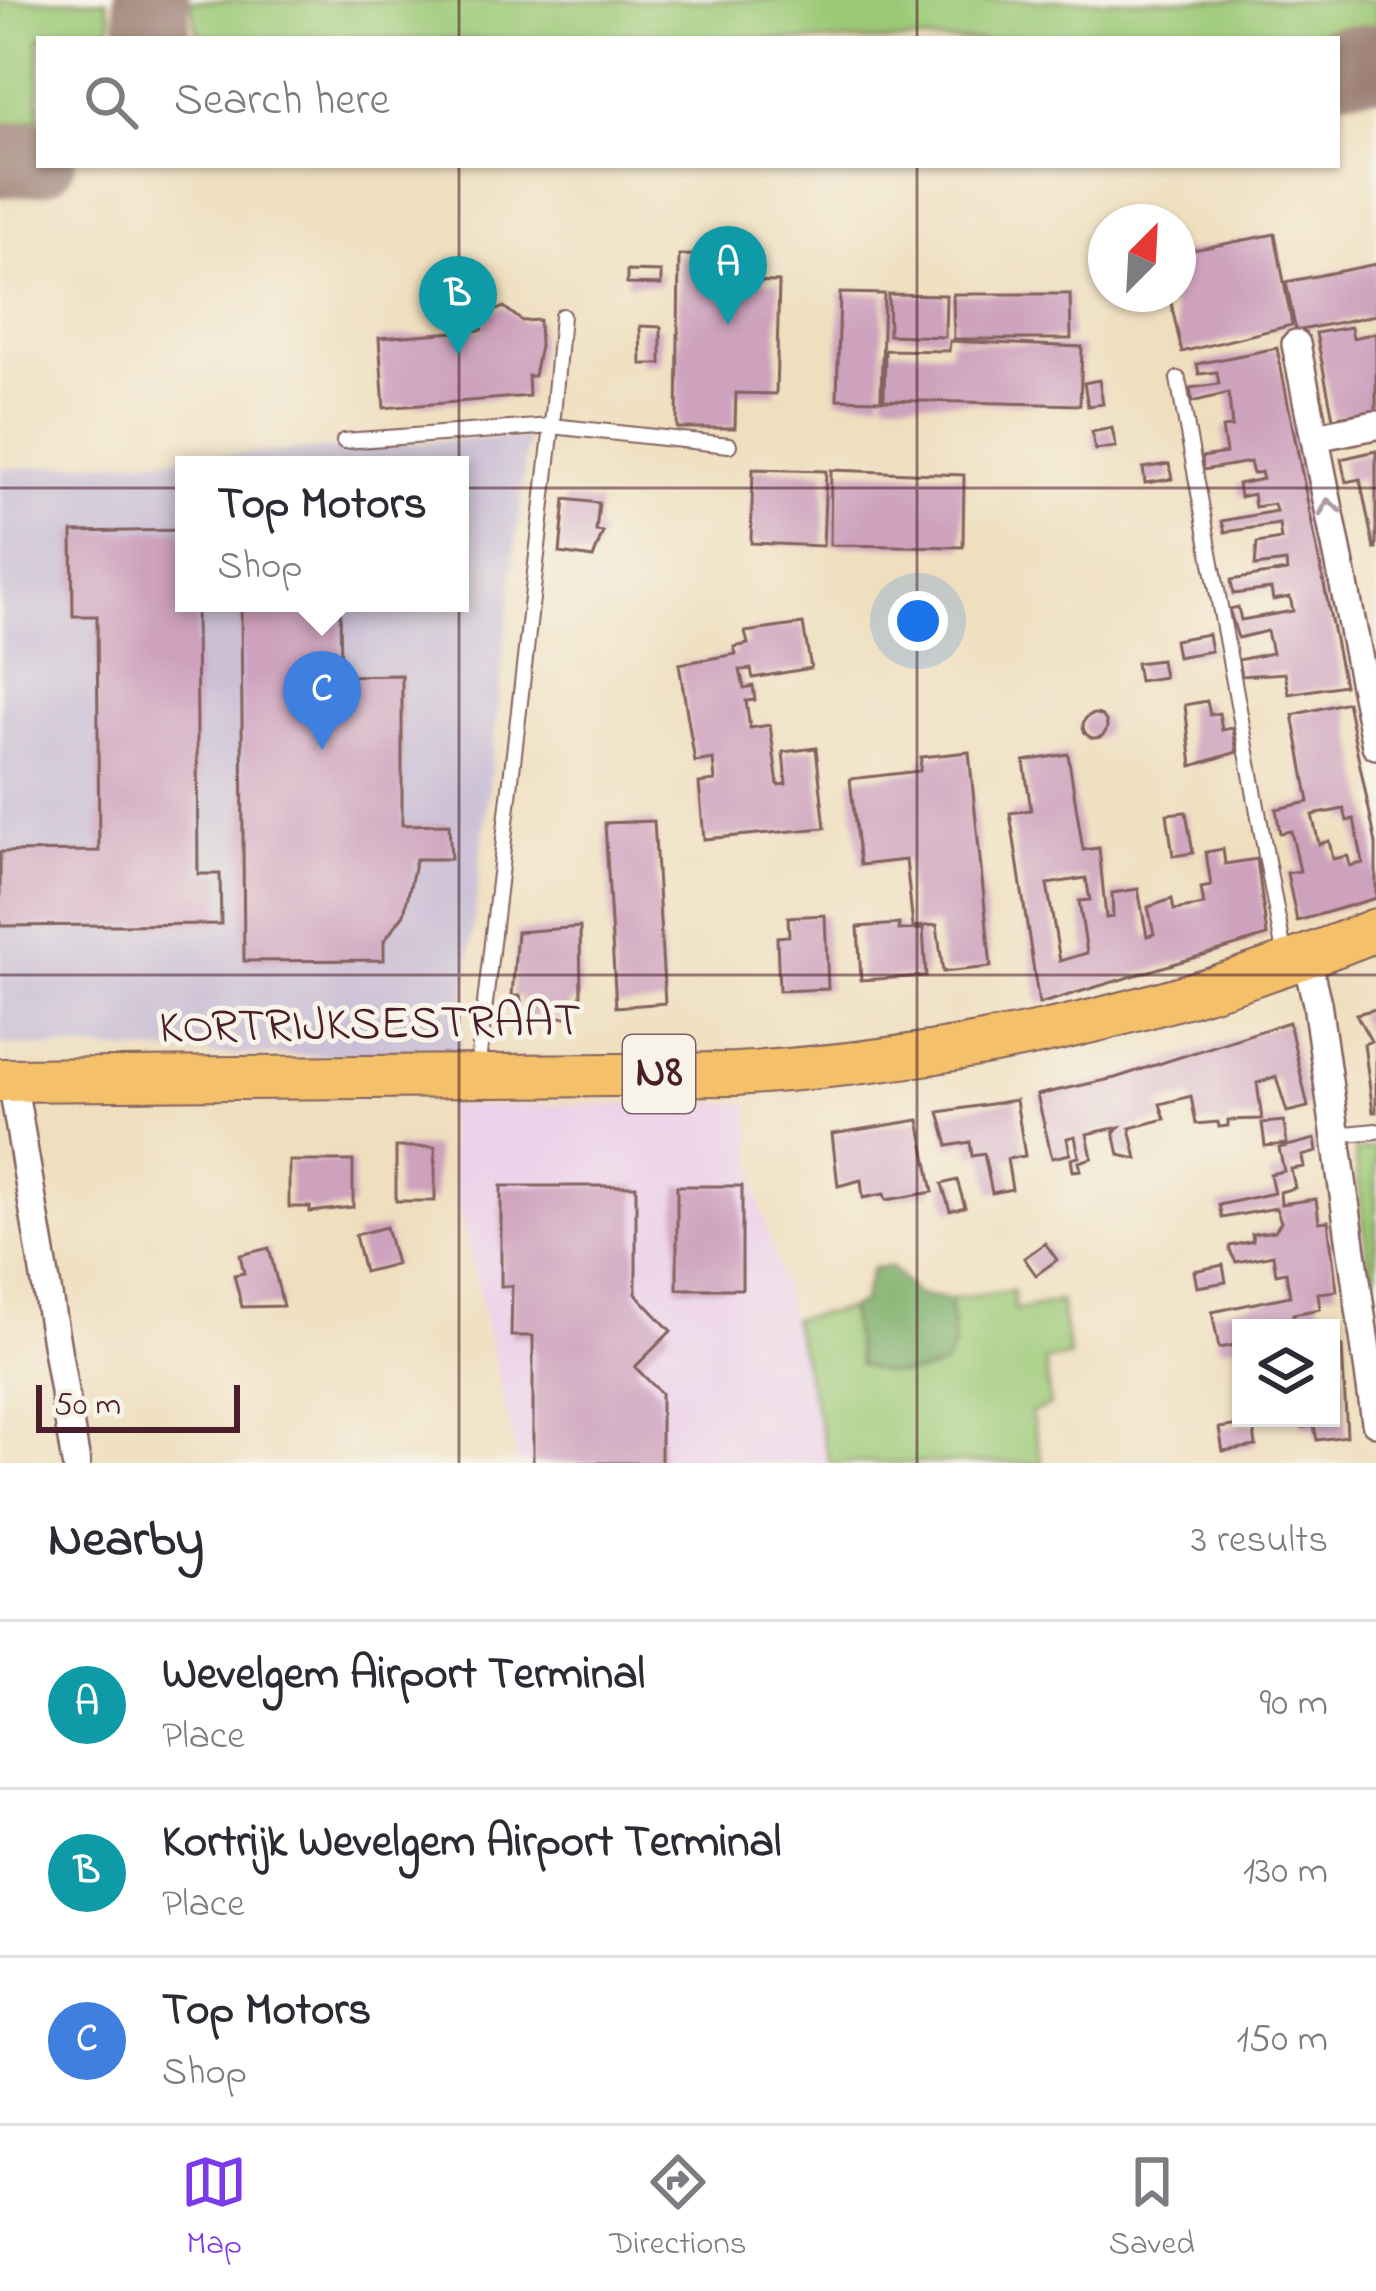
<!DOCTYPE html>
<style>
:root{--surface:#fff;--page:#f2f2f3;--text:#2b2b33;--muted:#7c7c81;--line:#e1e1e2;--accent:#7c3aed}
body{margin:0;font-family:"Indie Flower",sans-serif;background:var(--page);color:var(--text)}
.controls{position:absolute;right:36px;bottom:36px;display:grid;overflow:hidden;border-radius:0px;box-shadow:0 3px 9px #0004}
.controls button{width:108px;height:108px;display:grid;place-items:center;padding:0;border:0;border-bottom:3px solid var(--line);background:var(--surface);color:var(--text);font:60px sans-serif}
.compass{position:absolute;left:1088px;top:204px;width:108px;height:108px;border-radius:50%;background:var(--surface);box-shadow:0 3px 9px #0004;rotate:24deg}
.scale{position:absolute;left:36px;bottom:30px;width:204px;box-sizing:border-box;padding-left:12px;border:6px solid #4a1f2b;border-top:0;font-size:33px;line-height:42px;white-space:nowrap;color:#4a1f2b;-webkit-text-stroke:9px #f7f3e8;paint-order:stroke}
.you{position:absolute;left:918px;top:621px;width:42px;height:42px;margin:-30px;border:9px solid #fff;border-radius:50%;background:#1a73e8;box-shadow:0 0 0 18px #1a73e833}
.badge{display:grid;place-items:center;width:78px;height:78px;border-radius:50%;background:var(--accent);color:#fff;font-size:39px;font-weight:700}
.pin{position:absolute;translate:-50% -99px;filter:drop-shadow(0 3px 6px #0008)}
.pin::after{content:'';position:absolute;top:63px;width:42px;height:36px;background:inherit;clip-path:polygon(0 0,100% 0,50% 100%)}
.popup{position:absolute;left:175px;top:456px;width:294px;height:156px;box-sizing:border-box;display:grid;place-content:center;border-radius:0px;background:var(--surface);filter:drop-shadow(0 3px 9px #0005);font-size:39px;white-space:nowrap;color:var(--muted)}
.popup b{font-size:45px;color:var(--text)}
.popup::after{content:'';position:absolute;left:50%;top:100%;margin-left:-24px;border:24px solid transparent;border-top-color:var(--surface)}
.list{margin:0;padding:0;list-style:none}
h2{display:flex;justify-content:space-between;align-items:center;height:156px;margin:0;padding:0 48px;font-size:51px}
h2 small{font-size:39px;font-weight:400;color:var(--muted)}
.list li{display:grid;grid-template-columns:78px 1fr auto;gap:36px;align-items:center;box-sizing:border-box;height:168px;padding:0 48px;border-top:3px solid var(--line)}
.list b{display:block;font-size:45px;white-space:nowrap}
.list p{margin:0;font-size:39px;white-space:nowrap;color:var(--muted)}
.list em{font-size:39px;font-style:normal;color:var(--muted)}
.icon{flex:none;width:66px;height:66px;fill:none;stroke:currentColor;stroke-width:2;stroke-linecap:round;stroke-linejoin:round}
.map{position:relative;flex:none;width:1376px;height:1463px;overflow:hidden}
.search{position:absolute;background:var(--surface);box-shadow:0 3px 9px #0004;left:36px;right:36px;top:36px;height:132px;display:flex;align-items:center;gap:30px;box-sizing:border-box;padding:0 42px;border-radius:0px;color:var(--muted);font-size:45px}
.sheet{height:660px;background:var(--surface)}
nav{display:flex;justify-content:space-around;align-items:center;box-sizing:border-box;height:168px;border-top:3px solid var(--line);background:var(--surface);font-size:33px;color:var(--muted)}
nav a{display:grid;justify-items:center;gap:6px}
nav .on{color:var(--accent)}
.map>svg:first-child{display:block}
.built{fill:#ecd1ea}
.industrial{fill:#cbbfd5;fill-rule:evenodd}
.green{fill:#9bc976;stroke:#727450;stroke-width:3}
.forest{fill:#7cad67;stroke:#636649;stroke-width:3}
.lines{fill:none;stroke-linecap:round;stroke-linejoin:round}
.taxiway{stroke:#9c7f75;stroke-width:75}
.building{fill:#cea1bd;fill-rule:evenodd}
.service-casing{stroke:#84625f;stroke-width:18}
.minor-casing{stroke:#84625f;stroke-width:32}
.primary-casing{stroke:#84625f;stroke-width:46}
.service{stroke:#fff;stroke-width:14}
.minor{stroke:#fff;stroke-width:27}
.primary{stroke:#f4c16a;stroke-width:42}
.oneway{stroke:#ae9aa0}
.grid{fill:none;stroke:#4a1f2b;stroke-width:3;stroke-opacity:0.55}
.labels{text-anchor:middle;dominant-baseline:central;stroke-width:10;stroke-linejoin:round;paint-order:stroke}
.shield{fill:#f7f3e8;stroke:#7e5f64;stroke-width:3}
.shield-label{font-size:45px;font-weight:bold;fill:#4a1f2b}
.street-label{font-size:48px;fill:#4a1f2b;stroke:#f7f3e8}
</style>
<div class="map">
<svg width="1376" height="1463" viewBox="0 0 1376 1463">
<rect width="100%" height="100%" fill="#f7f3e8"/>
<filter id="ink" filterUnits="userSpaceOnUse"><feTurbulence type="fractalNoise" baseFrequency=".00833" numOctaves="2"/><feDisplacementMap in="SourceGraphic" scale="24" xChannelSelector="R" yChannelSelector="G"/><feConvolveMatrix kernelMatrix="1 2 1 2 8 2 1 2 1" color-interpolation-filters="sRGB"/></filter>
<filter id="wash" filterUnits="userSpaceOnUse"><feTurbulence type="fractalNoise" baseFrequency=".004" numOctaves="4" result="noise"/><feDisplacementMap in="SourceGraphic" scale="48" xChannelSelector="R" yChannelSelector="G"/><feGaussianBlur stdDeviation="2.7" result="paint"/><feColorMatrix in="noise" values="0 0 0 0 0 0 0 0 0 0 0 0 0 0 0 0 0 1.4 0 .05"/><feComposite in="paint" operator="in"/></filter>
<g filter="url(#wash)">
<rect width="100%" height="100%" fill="#efdfbf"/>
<path class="built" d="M749,1103L756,1187L830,1463H518L454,1184L446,1106Z"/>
<path class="industrial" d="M528,436L459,1055H228L0,1045V469ZM184,465H460V603H184Z"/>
<path class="green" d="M0,0H106L111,17L107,39H39V118L0,127Z
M1376,0V39L1337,42L200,39L190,1Z
M1376,1148V1275H1370L1355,1151Z
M1013,1291L1015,1311L1060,1301L1070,1357L1045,1361L1050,1406L1031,1413L1042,1463H830L792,1319L849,1309L859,1364L954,1346L950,1299Z"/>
<path class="forest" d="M890,1267L917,1295L950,1299L954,1346L945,1365C916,1377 887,1377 859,1364L849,1309L862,1302L872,1268Z"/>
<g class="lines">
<path class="taxiway" d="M151,0L154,39
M1337,64L1376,61
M0,160L39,158"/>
</g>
<g id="blocks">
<path class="building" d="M1275,234L1292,325L1182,352L1169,294H1178V253Z
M679,255L737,256L736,281L779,282L776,394L736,393L735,428H677Z
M1376,264V315L1296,331L1286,282Z
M627,271L661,272V285L627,284Z
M840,293L884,294L881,400L837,399Z
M888,294L946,295L945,337L889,335Z
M953,294H1070L1071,339H954Z
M504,307L522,321L539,320L540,346L534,376H528L529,396L384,408L379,338L481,330L488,314Z
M640,326L661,327V364H641Z
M1351,327L1353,338L1376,333V410L1333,418L1316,333Z
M950,341L1082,347L1080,405L884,400L885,350L949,351Z
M1277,348L1344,685L1289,694L1285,673L1241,676L1238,660L1272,653L1267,631L1238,638L1229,609L1238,607L1241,620L1293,611L1290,597L1273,600L1271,589L1233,594L1231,580L1287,571L1286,562L1255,566L1257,543L1281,539L1279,524L1225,532L1222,521L1276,511L1274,504L1255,507L1253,494L1240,497L1238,484L1263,479L1261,472L1253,474L1250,462L1203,470L1202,457L1226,453L1222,428L1232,427L1230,406L1228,393L1192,402L1190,388L1219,384L1217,372L1199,374L1197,364Z
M1099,380L1103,404L1088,406L1084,383Z
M1112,428L1116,447L1095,450L1092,432Z
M1376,451V549H1374L1360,479L1346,482L1341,459Z
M1169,464L1172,479L1145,483L1143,468Z
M753,469L826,471L823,546L751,543Z
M831,470L964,475L963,547L830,545Z
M565,499L599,503L596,531L603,532L593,558L560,553Z
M184,530V603H196L198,874H220L221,924L0,926V852L99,851L97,616H73L72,532Z
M241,603H340L341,676L402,675V825L449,824L451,859H416L404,914L384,941V960L244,961Z
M803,624L811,668L753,678L751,669L740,670L744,688L753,686L755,700L746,701L750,728L770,725L778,785L786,784L783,752L816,748L825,828L704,839L699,783L715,781L713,759L695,762L679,664L736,654L734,647L748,644L745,632Z
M1208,634L1211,651L1177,657L1174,640Z
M1161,660L1164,677L1139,681L1136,663Z
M1207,701L1210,715L1219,713L1222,730L1233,728L1237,752L1192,766L1185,705Z
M1347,702L1376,844V898L1297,921L1287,873L1300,871L1291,831L1280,833L1276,809L1309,802L1293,715ZM1344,809L1347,821L1354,819L1363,863L1350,866L1348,856L1333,859L1329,841L1319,844L1312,815Z
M1083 726a12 12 0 1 1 24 0a12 12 0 1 1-24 0Z
M969,752L991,967L943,972L937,925L913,927L906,860L860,865L850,779L920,771L921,757Z
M1068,754L1083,850L1099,848L1106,918L1113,917L1112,893L1138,889L1147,936L1154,934L1148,907L1172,899L1174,910L1204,905L1201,888L1211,886L1206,852L1223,849L1225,864L1257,859L1267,936L1039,1004L1010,813L1031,810L1024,761ZM1086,878L1090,900L1079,901L1087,953L1060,961L1047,884Z
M1186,812L1193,853L1173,856L1167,814Z
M654,821L665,1003L616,1007L605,823Z
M825,915L828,989L779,991L777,937L789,936L788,917Z
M899,924V930L923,929L926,976L861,980L858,927Z
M580,927L581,996L568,1005V1017L525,1018L520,996H512L517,932Z
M1376,1009V1112H1373L1364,1044L1371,1041L1356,1014Z
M1289,1022L1308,1107L1287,1112L1276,1077L1257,1083L1262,1119L1228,1120V1126L1219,1127L1218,1122L1196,1124L1191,1096L1160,1104L1165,1119L1130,1128L1137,1159L1119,1155L1114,1132L1119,1127L1087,1134L1092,1158L1079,1162L1081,1170L1073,1171L1071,1159L1079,1157L1075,1136L1067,1138L1070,1154L1052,1158L1037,1095L1115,1078Z
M1016,1100L1025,1156L1007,1159L1012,1189L992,1193L984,1154L972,1156L970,1142L948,1146L939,1112Z
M919,1120L933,1192L886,1200L884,1194L863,1198L861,1180L838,1186L832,1134Z
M1284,1121L1287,1144L1265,1146L1262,1123Z
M1315,1139L1317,1152L1302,1156L1304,1167L1291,1169L1295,1188L1280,1192L1281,1204L1316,1199L1319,1222L1328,1221L1337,1291L1318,1293L1320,1309L1293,1314L1295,1328H1241V1344L1219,1348L1212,1312L1290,1296L1286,1272L1276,1274L1273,1255L1236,1262L1230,1251V1246L1253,1241L1252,1234L1275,1231L1281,1222L1276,1208L1222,1218L1219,1205L1274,1193L1270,1174L1284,1171L1279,1148Z
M396,1147H435V1201H396Z
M289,1161H353V1207L310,1212V1207H289Z
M957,1180L965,1207L950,1211L942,1184Z
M501,1186H636V1294L671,1331L635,1367L661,1393V1463H533V1336H511L512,1286H501Z
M677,1186H742V1289H677Z
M386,1227L396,1264L364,1272L355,1235Z
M1045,1243L1057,1260L1036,1275L1024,1258Z
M269,1248L283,1306L242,1307L234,1275L244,1273L240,1255Z
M1223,1265L1226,1282L1197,1287L1194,1271Z
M1342,1346L1347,1436L1317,1440L1314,1426L1303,1427L1302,1418H1331V1348Z
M1253,1423L1256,1446L1223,1451L1219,1428Z"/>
</g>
</g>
<g filter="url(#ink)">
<use href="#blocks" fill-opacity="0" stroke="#84625f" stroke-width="3"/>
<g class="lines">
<defs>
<path id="service" d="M562,316L552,426L729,445
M1178,379L1285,958
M344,441L552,426L477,1072
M1336,1135L1376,1131"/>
<path id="minor" d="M1296,344L1376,745
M1315,437L1376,425
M1306,958L1317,1003L1376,1422
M12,1080L76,1463"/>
<path id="primary" d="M0,1080L736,1074C965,1059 1162,1015 1376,930"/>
</defs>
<use href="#service" class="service-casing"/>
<use href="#minor" class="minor-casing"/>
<use href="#primary" class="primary-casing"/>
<use href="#service" class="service"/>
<use href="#minor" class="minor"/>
<use href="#primary" class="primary"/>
</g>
<defs><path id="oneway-chevron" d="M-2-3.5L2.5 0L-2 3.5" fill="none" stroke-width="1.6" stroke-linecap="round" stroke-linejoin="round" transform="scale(3)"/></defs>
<use class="oneway" href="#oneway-chevron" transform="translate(1329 507) rotate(-101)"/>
</g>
<path class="grid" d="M459,0V39M917,0V39M459,165V1463M917,165V1463M0,488H1376M0,975H1376"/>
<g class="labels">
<rect class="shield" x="623" y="1035" width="72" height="78" rx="9"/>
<g class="shield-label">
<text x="659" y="1074">N8</text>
</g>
<g class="street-label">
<text transform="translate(370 1026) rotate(-1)">KORTRIJKSESTRAAT</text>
</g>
</g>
</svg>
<div class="controls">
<button><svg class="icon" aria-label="layers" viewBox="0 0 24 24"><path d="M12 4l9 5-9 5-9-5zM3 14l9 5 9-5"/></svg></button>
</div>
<svg class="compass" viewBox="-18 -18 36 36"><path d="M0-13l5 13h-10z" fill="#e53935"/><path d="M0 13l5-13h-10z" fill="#7c7c81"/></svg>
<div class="scale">50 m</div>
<div class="you"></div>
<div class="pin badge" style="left:728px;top:325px;background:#0f9aa8">A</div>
<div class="pin badge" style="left:458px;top:355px;background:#0f9aa8">B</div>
<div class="pin badge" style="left:322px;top:750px;background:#3f7fe0">C</div>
<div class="popup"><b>Top Motors</b>Shop</div>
<div class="search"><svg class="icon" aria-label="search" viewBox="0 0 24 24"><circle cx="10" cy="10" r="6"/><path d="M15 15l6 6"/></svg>Search here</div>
</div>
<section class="sheet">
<h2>Nearby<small>3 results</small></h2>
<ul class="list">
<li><span class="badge" style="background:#0f9aa8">A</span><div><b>Wevelgem Airport Terminal</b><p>Place</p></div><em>90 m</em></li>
<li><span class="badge" style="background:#0f9aa8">B</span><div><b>Kortrijk Wevelgem Airport Terminal</b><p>Place</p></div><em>130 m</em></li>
<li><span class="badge" style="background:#3f7fe0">C</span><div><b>Top Motors</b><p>Shop</p></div><em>150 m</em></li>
</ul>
</section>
<nav>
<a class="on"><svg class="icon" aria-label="map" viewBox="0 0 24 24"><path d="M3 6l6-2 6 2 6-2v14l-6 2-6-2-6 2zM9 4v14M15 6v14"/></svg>Map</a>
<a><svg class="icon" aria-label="directions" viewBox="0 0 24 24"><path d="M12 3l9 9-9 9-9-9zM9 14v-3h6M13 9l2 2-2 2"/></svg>Directions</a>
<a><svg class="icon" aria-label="saved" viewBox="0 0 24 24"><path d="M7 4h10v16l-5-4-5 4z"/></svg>Saved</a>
</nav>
